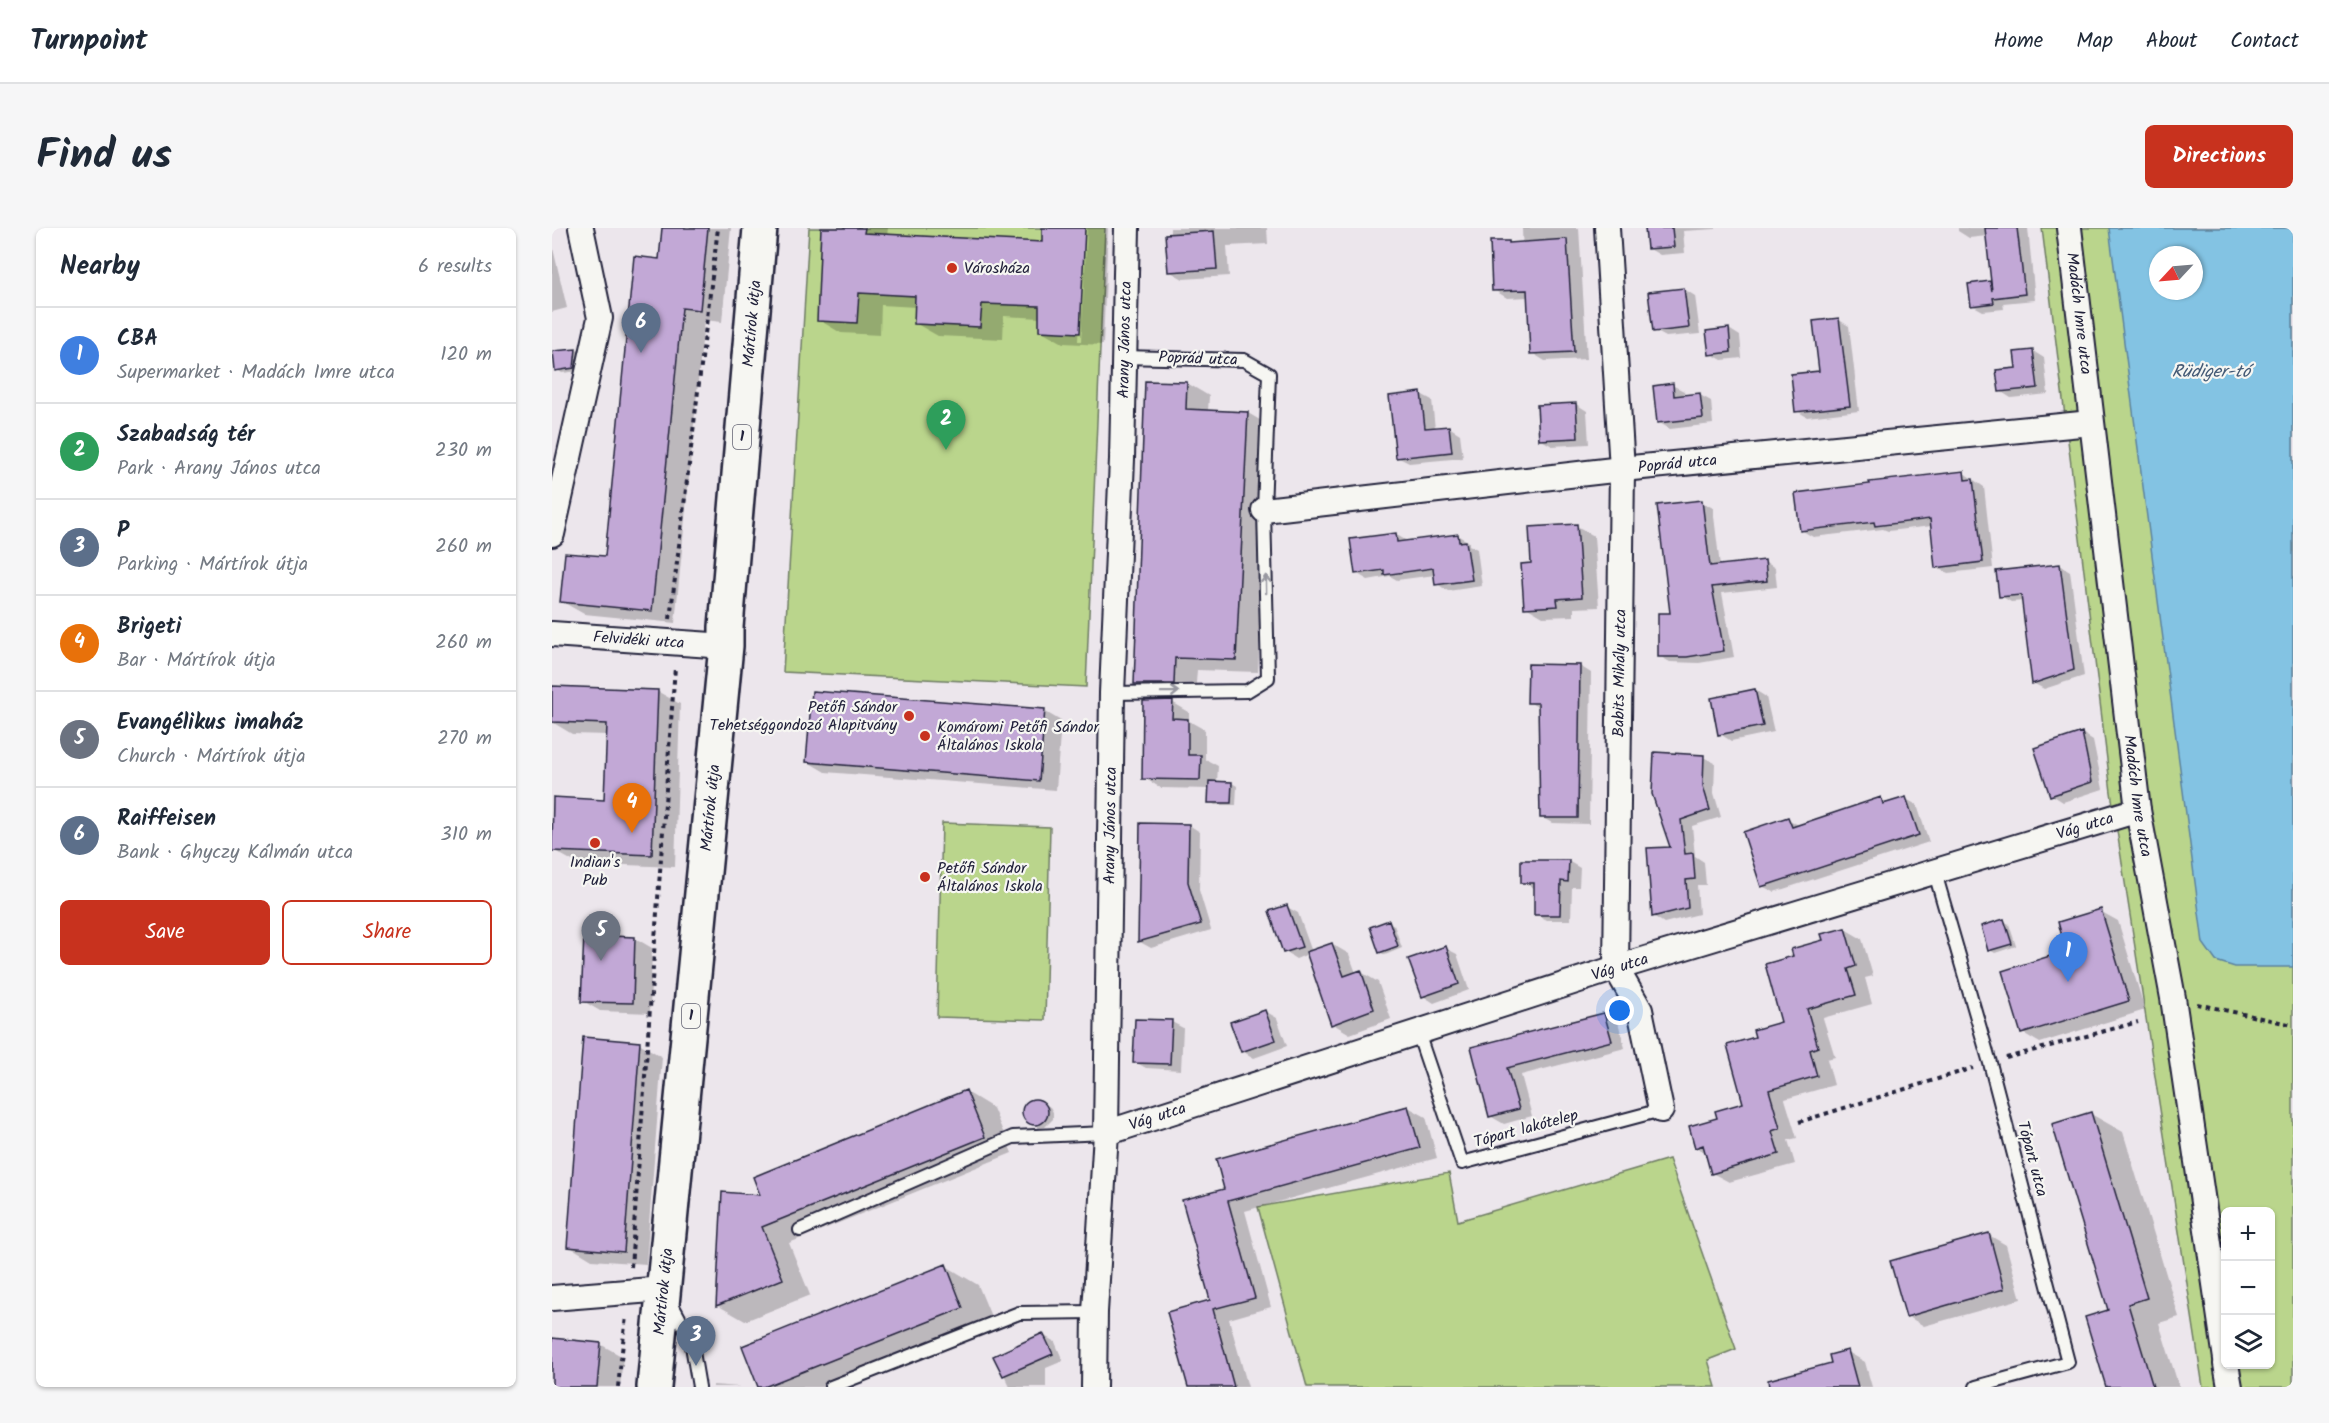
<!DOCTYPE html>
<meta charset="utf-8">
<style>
:root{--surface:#fff;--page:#f6f6f7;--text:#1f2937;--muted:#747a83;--line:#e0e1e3;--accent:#c8321e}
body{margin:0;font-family:Kalam,sans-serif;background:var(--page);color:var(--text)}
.controls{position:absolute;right:18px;bottom:18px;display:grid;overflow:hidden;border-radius:9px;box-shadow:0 2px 4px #0004}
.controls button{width:54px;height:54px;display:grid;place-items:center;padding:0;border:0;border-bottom:2px solid var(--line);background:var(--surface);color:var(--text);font:30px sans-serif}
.compass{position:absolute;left:1597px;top:18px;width:54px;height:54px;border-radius:50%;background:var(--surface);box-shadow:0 2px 4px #0004;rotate:244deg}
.you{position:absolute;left:1068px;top:783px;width:21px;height:21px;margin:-15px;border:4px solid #fff;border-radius:50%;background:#1a73e8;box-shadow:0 0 0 9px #1a73e833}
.badge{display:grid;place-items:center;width:39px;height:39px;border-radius:50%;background:var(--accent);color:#fff;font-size:20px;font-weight:700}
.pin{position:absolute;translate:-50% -50px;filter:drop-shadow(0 2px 3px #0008)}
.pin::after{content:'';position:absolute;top:32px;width:21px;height:18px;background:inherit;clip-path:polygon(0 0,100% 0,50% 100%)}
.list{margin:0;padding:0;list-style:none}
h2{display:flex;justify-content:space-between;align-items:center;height:78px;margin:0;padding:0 24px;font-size:26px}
h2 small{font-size:20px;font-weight:400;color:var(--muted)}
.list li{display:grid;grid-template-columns:39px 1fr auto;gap:18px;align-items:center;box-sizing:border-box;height:96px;padding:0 24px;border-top:2px solid var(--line)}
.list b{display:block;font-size:22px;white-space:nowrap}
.list p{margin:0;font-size:20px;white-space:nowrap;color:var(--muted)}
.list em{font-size:20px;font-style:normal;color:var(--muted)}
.actions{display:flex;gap:12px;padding:18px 24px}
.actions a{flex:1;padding:14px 0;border:2px solid var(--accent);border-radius:9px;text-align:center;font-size:21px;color:var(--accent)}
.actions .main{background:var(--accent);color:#fff}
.icon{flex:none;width:33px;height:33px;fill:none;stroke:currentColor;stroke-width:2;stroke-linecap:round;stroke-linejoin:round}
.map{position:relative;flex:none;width:1741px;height:1159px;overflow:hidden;border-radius:9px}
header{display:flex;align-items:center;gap:36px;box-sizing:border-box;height:84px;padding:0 30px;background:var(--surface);border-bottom:2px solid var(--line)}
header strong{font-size:28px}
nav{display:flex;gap:33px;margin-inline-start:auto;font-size:21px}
.intro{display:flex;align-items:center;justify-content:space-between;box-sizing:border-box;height:144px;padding:0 36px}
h1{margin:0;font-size:42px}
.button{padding:15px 27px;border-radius:9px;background:var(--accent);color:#fff;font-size:21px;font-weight:700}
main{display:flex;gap:36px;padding:0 36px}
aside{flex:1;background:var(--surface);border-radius:9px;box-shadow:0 2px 4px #0004}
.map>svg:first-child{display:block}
.green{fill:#bad58c;stroke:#6e7c64;stroke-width:1.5;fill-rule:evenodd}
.water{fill:#83c3e3;stroke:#5c83a0;stroke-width:1.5;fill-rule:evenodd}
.shadow{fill:#0003}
.building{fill:#c2a8d6;stroke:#22223b;stroke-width:1.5}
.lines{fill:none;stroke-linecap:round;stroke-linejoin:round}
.lane-casing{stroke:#22223b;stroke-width:16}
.street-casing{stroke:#22223b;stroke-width:28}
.primary-casing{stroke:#22223b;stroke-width:38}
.path{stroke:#22223b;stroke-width:4;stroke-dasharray:4.5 4.5;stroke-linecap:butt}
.lane{stroke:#f6f6f2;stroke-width:12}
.street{stroke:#f6f6f2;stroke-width:24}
.primary{stroke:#f6f6f2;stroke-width:33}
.oneway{stroke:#9797a0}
.poi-dot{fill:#c8321e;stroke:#f6f6f2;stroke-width:2}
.labels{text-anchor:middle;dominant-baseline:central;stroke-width:4.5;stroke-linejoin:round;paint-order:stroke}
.shield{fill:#f6f6f2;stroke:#626272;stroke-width:1.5}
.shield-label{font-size:15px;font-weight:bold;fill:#22223b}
.poi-label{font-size:16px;fill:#22223b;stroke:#f6f6f2;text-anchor:start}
.street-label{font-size:16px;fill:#22223b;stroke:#f6f6f2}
.water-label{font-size:18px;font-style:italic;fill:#445a76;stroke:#f6f6f2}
</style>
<header>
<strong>Turnpoint</strong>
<nav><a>Home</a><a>Map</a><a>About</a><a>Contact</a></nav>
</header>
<div class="intro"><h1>Find us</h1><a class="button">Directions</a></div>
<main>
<aside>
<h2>Nearby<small>6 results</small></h2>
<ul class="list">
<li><span class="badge" style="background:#3f7fe0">1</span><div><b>CBA</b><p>Supermarket · Madách Imre utca</p></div><em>120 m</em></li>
<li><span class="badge" style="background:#2e9e5b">2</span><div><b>Szabadság tér</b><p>Park · Arany János utca</p></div><em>230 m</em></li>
<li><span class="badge" style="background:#5c6f8a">3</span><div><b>P</b><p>Parking · Mártírok útja</p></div><em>260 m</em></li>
<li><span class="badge" style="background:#e8710a">4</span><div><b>Brigeti</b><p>Bar · Mártírok útja</p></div><em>260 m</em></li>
<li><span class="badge" style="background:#6b7280">5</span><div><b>Evangélikus imaház</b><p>Church · Mártírok útja</p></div><em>270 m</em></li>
<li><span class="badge" style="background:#5c6f8a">6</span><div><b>Raiffeisen</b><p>Bank · Ghyczy Kálmán utca</p></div><em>310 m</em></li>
</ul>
<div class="actions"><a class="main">Save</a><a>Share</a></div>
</aside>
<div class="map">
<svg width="1741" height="1159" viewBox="0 0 1741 1159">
<rect width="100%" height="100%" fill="#ece6ec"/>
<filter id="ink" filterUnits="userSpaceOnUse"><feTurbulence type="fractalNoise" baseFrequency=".0167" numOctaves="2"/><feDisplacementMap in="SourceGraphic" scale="12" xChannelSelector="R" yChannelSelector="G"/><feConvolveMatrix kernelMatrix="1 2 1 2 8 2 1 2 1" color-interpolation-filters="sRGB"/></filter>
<g filter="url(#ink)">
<path class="green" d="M257,0H553L534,459L231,444Z
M1490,0H1741V1159H1651L1559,564ZM1606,27H1642V63H1606ZM1674,984H1718V1136H1674Z
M390,595L498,599L493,792L385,789Z
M1117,931L1184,1121L1156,1132L1164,1159H755L706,979L897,945L906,993Z"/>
<path class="water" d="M1557,0H1741V739H1683L1664,733L1651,715ZM1606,27H1642V63H1606Z"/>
<path class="shadow" d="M111,0H179L170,94L152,92L123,395L32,386L9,373L54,330L108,33Z
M271,0H336L335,8L491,16L492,0H532L526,113H529L535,0H556L551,117L511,115L488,102L489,90L452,88L451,111L386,108L363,95L364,79L329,77L328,107L289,105L267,92Z
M618,0H715L716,16L675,18L677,48L631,51L617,43Z
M970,0H1027L1035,131L993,133L980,125L977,69L955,70L942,62L971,30Z
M1095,0H1164V1L1131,3L1133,25L1108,27L1096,20Z
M1406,0H1476L1483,72L1451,75L1452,81L1431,83L1420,77L1438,54L1441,56L1435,8L1417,10L1406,3Z
M0,16L15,80L0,84Z
M1132,61L1143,68L1148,106L1114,109L1103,103Z
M1287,92L1297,98L1307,183L1255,189L1245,183L1268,144Z
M1177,101L1188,108L1190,130L1170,132L1159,126Z
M24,122L29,125L27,143L10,145L5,142Z
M1481,123L1492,130L1496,166L1459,170L1448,163Z
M635,155L657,168L656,183L696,185L718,198L706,444L645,442L643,468H606L584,455Z
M1120,157L1132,163L1133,169L1148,167L1159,173L1161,196L1118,201L1106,194Z
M869,166L880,172L883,201L897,199L908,206L911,230L857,235L845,229Z
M1024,176L1035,183L1037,216L1000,218L988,211Z
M1412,245L1432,259L1441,340L1396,345L1384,339L1380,298L1336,303L1331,301L1261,309L1249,302Z
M1150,274L1161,280L1168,338L1212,333L1223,340L1225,359L1170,365L1182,429L1147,435L1118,434L1107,428Z
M1025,298L1042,308L1047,379L1022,380V388L991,389L974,379L981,337Z
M843,306L855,313L905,307L917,314V317L925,321L930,358L896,363L885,356L883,347L845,352L838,348L816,352L804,345Z
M1508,337L1518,343L1532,448L1492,461L1481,455L1472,373L1459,374L1449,368Z
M1028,438L1039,445L1037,596L1000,595L989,589L987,480L977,474Z
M0,459L105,463L128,476L123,639L24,635L1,622L53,573L56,507L20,506L0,494Z
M1203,462L1214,469L1222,504L1179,513L1168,506Z
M620,474L637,484V493L653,502V531L666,538L665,555H680L685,558L684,577H663L658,574V561L609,560L592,550Z
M492,483L509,493L504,562L273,544L256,534Z
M1530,505L1541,512L1551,561L1511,574L1500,567Z
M1151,529L1163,535L1162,565L1169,589L1140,598L1143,628L1152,634L1154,657H1145L1147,686L1112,695L1101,688L1120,620L1101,565Z
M1329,571L1338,576L1354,571L1365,577L1377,614L1222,664L1210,658L1236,591L1248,598Z
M590,597H637L648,604L647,662L659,702L599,720L588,714Z
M1016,633L1028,640L1027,659H1020L1019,692H995L983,686L984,661L970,654Z
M735,679L746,685L760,724L780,716L797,726L804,745L809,744L826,754L839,791L798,806L781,796L756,726L744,731L733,724Z
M1548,683L1566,693L1593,782L1488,815L1471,805Z
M1452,693L1457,696L1464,718L1443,725L1438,722Z
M837,694L842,697L850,720L833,727L828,724Z
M1293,701L1310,711L1321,748L1313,750L1320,776L1271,790L1283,829L1275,831L1282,857L1233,871L1245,910L1236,912L1243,936L1177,954L1160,945L1154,925L1144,919L1167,891L1193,876L1205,810L1231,795L1243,729Z
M83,710L100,720L98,785L48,783L31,773Z
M893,720L905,726L917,762L882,775L871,768Z
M713,783L725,790L735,818L702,830L690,823Z
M1052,786L1066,794L1073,820L969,847L980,888L952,896L938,888L921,820Z
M620,794L631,800L629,842L594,840L583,834Z
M87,815L110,829L94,1036L40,1032L17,1018Z
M413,863L441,880L460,925L237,1015L258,1067L193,1093L165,1077L171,965L210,968Z
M486,872L498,879L501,884V891L493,899L487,900L472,887L471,882L480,873Z
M856,879L874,889L885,930L693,983L719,1079L677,1091L696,1159H637L660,1073L674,962Z
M1539,886L1571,904L1627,1089L1607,1095L1627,1159H1555L1558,1083Z
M1437,1007L1454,1017L1469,1071L1372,1098L1355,1088Z
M394,1038L426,1057L443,1098L290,1159H208Z
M491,1107L503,1114L511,1133L494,1140V1159H458L443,1128Z
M48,1116L71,1129L68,1159H0V1126Z
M1296,1124L1313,1134L1320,1159H1234L1281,1137Z
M161,1157L189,1159H161Z"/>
<path class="building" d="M110,0H156L148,82L130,80L100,383L8,374L13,325L53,328L82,28L107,31Z
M269,0H313L312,5L490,14V0H533L528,105L487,103V78L430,76L428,99L362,96L363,68L307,65L305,95L265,93Z
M1093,0H1120L1122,19L1095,21Z
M1433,0H1465L1473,66L1441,70L1442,75L1419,78L1416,56L1438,53L1440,63Z
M662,3L665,41L616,44L613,6Z
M1015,11L1022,124L978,126L975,62L940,63L938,13H957V15Z
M1132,60L1137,100L1101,104L1096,64Z
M1287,90L1298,178L1243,184L1239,146L1267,143L1261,93Z
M1177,100L1179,124L1157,127L1154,103Z
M24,121L22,140L3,143L1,123Z
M1481,122L1486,160L1447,164L1444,142L1464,140L1462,124Z
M593,153L635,154L634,181L696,184L684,432L623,430L622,456H582Z
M1121,155L1122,168L1148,165L1151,190L1105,195L1101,158Z
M869,164L873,200L897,198L900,224L844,230L837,168Z
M1024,175L1026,210L987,212L985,177Z
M1412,243L1413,252L1421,251L1431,334L1383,340L1378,291L1323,298L1322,294L1248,303L1243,265L1318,256L1317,254Z
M1150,272L1158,338L1213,332L1215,353L1160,359L1172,423L1135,429H1106V385H1118L1105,277Z
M1025,296L1030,369L1005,371L1006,378L972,380L969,336L979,335L977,299Z
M844,305L845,314L906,306L907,314L914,313L920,352L883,357L881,340L832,347V342L803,346L798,311Z
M1508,336L1522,442L1480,456L1469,367L1447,369L1444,343Z
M976,436L1028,437L1026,590H988L986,475H975Z
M0,458L106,462L100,627L0,623L1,569L52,572L55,496L0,494Z
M1203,461L1211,498L1166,507L1159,470Z
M260,463L493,481L487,553L254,534Z
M621,472L620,490L636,491V527H649L648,552L590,551L591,473Z
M1530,504L1540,554L1498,568L1482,520Z
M1102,524L1152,527L1151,558L1158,582L1129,592L1133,626L1141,625L1143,651L1134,652L1136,680L1100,689L1095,620L1118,619L1100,566Z
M657,553L680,554L679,575H656Z
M1329,569L1331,576L1354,569L1367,607L1209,659L1191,604L1236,589L1240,599Z
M588,595L637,596L636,654L649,696L586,714Z
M969,632H1017L1016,654L1009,653L1008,687H982V655H969Z
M735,677L750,719L731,725L717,683Z
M1549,681L1577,773L1469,806L1450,743L1514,723L1506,694Z
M1452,691L1460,716L1436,723L1429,698Z
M837,692L846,718L827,725L818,699Z
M1293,700L1304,738L1296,741L1304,767L1255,781L1266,819L1258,822L1265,848L1217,862L1228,900L1220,903L1227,926L1159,946L1151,917L1143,920L1137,898L1165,890L1163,883L1191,875L1175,817L1203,809L1201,802L1229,794L1213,736L1241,728L1239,721L1271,712L1269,706Z
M32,707L83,709L81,775L29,774Z
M780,715L792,748L809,742L822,781L779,797L754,724Z
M894,718L907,756L870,769L856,731Z
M713,782L724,812L689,824L678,794Z
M1052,785L1060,813L955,840L967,881L937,889L919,819Z
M583,791L620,792L618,836L581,835Z
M31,809L88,814L72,1024L15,1019Z
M414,862L433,909L210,999L231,1051L164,1078L170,964L208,967L201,949Z
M470 884a13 13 0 1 1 26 0a13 13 0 1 1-26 0Z
M856,878L868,920L676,973L703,1070L661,1081L682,1159H636L615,1084L658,1072L630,972L672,961L664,931Z
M1539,884L1595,1070L1576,1076L1601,1159H1554L1533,1089L1556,1082L1500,896Z
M1437,1005L1452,1061L1354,1089L1338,1033Z
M394,1036L411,1080L212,1159H206L190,1118Z
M491,1105L501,1126L451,1148L441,1128Z
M0,1110L49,1115L45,1159H0Z
M1296,1122L1306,1159H1217L1216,1152L1279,1135L1277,1127Z"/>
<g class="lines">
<defs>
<path id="lane" d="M560,465L695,463L716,450L712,282L717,146L692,132L571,129
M1383,645L1438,835L1516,1134L1424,1159
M866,805L910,935L1109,882
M248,1002L461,909L554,905
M118,1073L139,1112L147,1159
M279,1159L467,1085L543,1084"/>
<g id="street">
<path d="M1055,0L1070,241L1064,740L1088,782L1109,882"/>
<path id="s1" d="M1517,0L1586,582L1621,770L1674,1131"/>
<path id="s2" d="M712,282L1070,241L1539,195"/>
<path d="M0,306L48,90L29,0"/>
<path id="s3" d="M0,406L174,418"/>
<path id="s4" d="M554,905L1064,740L1586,582"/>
<path d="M0,1070L112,1061"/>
<path d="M1674,1136L1678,1159"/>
<path id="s5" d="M542,1159L543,1084L554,905L560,465L570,231L575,0"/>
</g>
<g id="primary">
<path id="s6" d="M102,1159L174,418V399L208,0"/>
</g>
</defs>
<use href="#lane" class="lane-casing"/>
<use href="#street" class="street-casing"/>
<use href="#primary" class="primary-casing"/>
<path class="path" d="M118,391L166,0
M1645,776L1741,797
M1454,830L1586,794
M1247,894L1421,840
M79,1039L123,439
M66,1159L74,1088"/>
<use href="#lane" class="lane"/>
<use href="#street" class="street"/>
<use href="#primary" class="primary"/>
</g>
<defs><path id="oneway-shaft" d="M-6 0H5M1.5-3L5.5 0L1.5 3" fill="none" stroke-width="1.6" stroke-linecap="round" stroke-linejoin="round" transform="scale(1.5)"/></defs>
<g class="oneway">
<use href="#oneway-shaft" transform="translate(714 356) rotate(-91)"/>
<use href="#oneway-shaft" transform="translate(618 464) rotate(-1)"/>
</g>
</g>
<g class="poi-dot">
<circle cx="400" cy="40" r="6"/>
<circle cx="357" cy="488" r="6"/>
<circle cx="373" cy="508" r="6"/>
<circle cx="43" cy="615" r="6"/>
<circle cx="373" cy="649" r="6"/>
</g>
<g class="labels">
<g class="shield">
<rect x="181" y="197" width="18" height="24" rx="4.5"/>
<rect x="130" y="776" width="18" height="24" rx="4.5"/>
</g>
<g class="shield-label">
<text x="190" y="209">1</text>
<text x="139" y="788">1</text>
</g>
<g class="poi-label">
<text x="412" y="40">Városháza</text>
<text x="345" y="479" text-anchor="end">Petőfi Sándor<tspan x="345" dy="18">Tehetséggondozó Alapitvány</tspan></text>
<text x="385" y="499">Komáromi Petőfi Sándor<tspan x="385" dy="18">Általános Iskola</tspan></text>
<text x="43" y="634" text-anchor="middle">Indian's<tspan x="43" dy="18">Pub</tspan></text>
<text x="385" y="640">Petőfi Sándor<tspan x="385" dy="18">Általános Iskola</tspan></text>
</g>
<g class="street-label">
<text stroke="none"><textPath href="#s1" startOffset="86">Madách Imre utca</textPath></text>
<text stroke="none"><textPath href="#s6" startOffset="1068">Mártírok útja</textPath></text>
<text stroke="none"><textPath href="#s5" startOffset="1048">Arany János utca</textPath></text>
<text transform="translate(646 131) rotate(2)">Poprád utca</text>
<text stroke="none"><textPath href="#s2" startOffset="416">Poprád utca</textPath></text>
<text stroke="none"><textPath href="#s3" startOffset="87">Felvidéki utca</textPath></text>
<text transform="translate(1068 445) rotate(-89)">Babits Mihály utca</text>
<text stroke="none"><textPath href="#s1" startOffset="572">Madách Imre utca</textPath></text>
<text stroke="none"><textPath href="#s6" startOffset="582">Mártírok útja</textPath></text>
<text stroke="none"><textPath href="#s5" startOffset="562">Arany János utca</textPath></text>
<text stroke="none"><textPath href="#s4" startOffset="1026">Vág utca</textPath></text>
<text stroke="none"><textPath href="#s4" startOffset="540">Vág utca</textPath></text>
<text stroke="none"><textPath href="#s4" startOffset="54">Vág utca</textPath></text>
<text transform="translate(974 901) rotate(-15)">Tópart lakótelep</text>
<text transform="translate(1480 931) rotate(75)">Tópart utca</text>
<text stroke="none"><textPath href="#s6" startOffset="96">Mártírok útja</textPath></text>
</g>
<g class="water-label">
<text x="1659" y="144">Rüdiger-tó</text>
</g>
</g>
</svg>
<div class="controls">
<button>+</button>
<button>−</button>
<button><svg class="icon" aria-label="layers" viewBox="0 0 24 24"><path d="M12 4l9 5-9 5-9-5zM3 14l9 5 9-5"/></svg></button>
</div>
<svg class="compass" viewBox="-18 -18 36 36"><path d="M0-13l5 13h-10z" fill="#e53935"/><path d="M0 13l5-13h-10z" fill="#747a83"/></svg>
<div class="you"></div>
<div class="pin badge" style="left:1516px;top:754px;background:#3f7fe0">1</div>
<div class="pin badge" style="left:394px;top:222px;background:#2e9e5b">2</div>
<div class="pin badge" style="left:144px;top:1138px;background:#5c6f8a">3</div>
<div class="pin badge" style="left:80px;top:605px;background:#e8710a">4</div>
<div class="pin badge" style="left:49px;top:733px;background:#6b7280">5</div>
<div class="pin badge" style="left:89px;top:125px;background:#5c6f8a">6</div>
</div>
</main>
